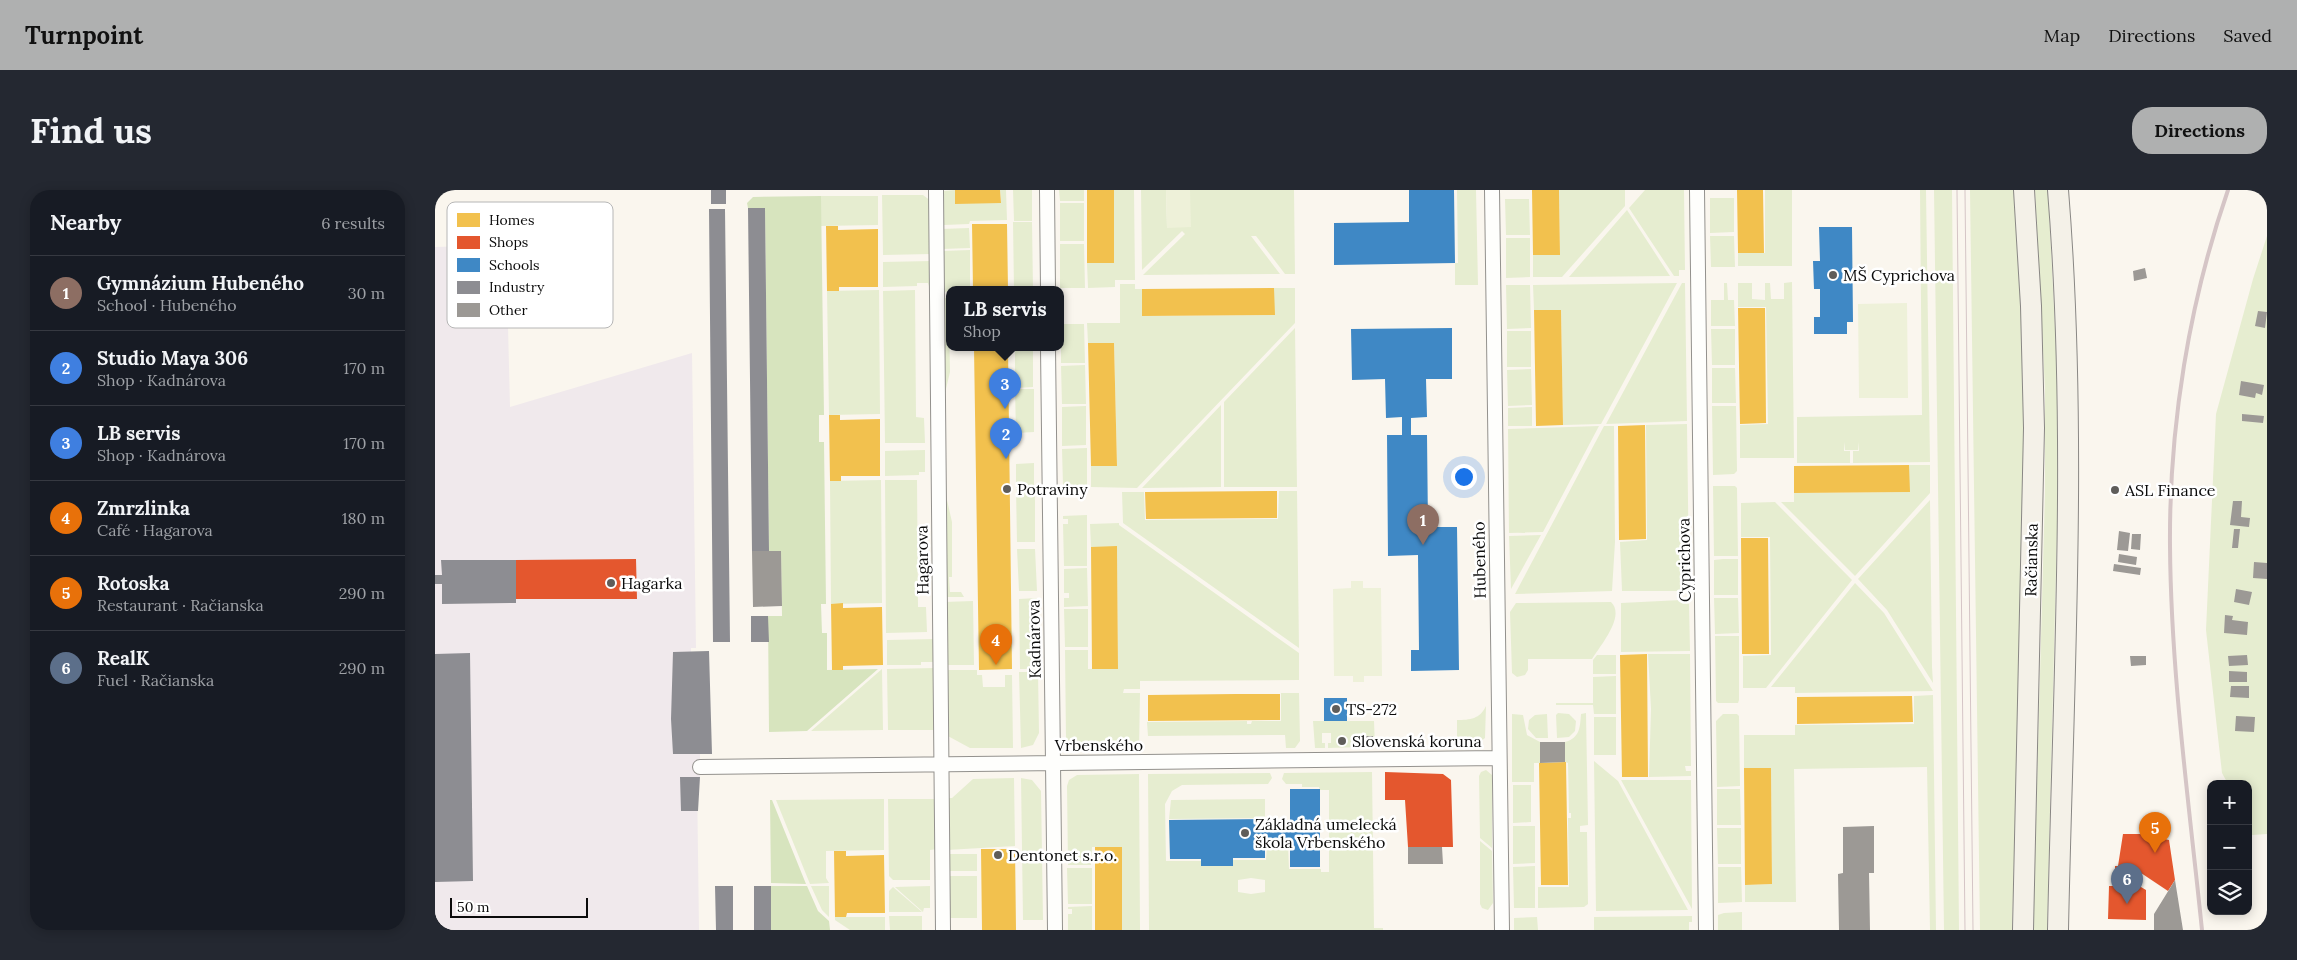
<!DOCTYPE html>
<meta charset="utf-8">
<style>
:root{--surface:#171b24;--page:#242831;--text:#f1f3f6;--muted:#9ea1a6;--line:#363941;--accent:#afb0b0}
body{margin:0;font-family:Lora,serif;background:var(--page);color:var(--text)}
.controls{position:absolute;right:15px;bottom:15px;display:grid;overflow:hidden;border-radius:10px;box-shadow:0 2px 12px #0003}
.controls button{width:45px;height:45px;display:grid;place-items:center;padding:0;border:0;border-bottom:1px solid var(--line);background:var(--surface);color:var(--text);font:25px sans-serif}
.scale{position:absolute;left:15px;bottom:12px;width:138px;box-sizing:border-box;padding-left:5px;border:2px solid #0b0b0b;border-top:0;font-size:14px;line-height:18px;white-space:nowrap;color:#0b0b0b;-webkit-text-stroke:4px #fff;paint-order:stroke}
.you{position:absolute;left:1028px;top:286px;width:18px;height:18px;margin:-12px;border:4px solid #fff;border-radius:50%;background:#1a73e8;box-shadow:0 0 0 8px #1a73e833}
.badge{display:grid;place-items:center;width:32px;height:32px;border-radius:50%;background:var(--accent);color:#fff;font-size:16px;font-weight:700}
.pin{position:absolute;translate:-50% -41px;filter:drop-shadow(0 1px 2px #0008)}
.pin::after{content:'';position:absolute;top:26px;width:18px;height:15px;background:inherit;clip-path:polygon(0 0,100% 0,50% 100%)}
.popup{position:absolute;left:511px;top:96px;width:118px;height:65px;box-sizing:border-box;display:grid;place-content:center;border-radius:10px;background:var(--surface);filter:drop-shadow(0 1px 4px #0005);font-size:16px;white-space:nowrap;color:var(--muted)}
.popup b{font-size:19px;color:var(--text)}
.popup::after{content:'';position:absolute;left:50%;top:100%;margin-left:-10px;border:10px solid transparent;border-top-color:var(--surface)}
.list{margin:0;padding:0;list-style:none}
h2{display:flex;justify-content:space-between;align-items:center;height:65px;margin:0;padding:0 20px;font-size:21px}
h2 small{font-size:16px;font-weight:400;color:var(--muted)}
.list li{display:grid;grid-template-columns:32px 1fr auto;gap:15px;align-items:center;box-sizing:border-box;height:75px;padding:0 20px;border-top:1px solid var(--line)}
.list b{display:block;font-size:19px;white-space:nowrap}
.list p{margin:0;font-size:16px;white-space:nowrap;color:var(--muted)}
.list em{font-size:16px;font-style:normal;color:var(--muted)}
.icon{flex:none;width:28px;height:28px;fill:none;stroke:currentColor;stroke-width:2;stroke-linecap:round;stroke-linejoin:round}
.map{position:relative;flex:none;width:1832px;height:740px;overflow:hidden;border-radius:20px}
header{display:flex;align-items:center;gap:30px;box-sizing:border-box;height:70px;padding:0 25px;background:var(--accent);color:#111}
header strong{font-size:24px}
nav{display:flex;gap:28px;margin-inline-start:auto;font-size:18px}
.intro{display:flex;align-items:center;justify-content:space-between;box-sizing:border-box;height:120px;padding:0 30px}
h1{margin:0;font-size:35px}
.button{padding:12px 22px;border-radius:20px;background:var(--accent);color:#111;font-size:18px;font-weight:700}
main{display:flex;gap:30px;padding:0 30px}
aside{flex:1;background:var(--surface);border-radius:20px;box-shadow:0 2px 12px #0003}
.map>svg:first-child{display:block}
.industrial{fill:#f0e9ec}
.green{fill:#e6edd0;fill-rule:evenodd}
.forest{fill:#d7e4be}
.pitch{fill:#eef1d9}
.homes{fill:#f2c14e}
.shops{fill:#e4572e}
.schools{fill:#3f88c5}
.industry{fill:#8d8d92}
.building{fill:#9c9995}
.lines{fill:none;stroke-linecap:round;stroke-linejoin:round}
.minor-casing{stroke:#93918d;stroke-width:16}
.secondary-casing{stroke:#898784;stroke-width:22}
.minor{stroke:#fefefc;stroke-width:14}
.secondary{stroke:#f4f1e8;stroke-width:20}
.tram{stroke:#d5c5c6;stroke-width:1}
.rail{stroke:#d5c5c6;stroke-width:4}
.poi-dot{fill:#5f5d5a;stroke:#fff;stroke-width:2}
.labels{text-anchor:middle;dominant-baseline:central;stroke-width:5;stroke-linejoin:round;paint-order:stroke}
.poi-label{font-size:16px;fill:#0b0b0b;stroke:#fff;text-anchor:start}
.street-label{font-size:16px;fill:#0b0b0b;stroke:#fff}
.key{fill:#fff;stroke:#b6b6b6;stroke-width:1}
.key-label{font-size:14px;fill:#0b0b0b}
</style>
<header>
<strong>Turnpoint</strong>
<nav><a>Map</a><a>Directions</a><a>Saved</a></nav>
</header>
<div class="intro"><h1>Find us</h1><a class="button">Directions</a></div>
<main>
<aside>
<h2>Nearby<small>6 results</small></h2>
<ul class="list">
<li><span class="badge" style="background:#8d6e63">1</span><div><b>Gymnázium Hubeného</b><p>School · Hubeného</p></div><em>30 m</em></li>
<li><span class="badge" style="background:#3f7fe0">2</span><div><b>Studio Maya 306</b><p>Shop · Kadnárova</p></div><em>170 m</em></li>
<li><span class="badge" style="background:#3f7fe0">3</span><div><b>LB servis</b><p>Shop · Kadnárova</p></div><em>170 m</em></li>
<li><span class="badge" style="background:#e8710a">4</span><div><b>Zmrzlinka</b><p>Café · Hagarova</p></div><em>180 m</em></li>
<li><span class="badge" style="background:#e8710a">5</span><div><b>Rotoska</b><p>Restaurant · Račianska</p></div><em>290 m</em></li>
<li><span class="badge" style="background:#5c6f8a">6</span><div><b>RealK</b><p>Fuel · Račianska</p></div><em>290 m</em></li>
</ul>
</aside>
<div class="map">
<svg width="1832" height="740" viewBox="0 0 1832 740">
<rect width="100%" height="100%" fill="#faf6ee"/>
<path class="industrial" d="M71,55L75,217L257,163L261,458H256V489L265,564V587H262L264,740H0V57Z"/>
<path class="green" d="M520,0L566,12L565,0H571L572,30L535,31L534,34L509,35V1Z
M578,0H597V31H579Z
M624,0H649V11H625Z
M679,0H699L700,90H680V97L653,98L652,73Z
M706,0H731L732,37H755V0H859L860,84H850L821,46H816L845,84L708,85L750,44L747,41L707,80Z
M1022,0H1041L1043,95H1020V73H1023Z
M1124,0H1190V16L1127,87H1098V65H1125Z
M1210,0H1249L1250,80H1244V86H1239L1194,18Z
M1330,0H1357V76H1303V63H1330Z
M1485,0H1491L1495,272L1418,273V261H1424L1423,252V260H1410L1409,252V261H1415V273H1362V227L1487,225Z
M1499,0H1517L1524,740H1509Z
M1535,0H1579L1585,80L1590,266L1577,740H1545Z
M1600,0H1613L1623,198V302L1612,740H1598L1610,302V199Z
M447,5H488L496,11V64L448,65Z
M386,6H443V35L386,36Z
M1275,8H1299V42L1275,43Z
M1070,9H1094L1095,45H1071Z
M625,13H649V51H625Z
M1192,20L1235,86L1134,87Z
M578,32H597L598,100H579Z
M534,38L535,58L507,59L506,39Z
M1275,46H1299L1300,77H1276Z
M1832,46V644L1817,645L1813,637V594H1793L1787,583L1771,440L1781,224L1818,89Z
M1071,48H1095V87L1071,88Z
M625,54H649L650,98H625Z
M535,60V100L507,102V61Z
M496,71V96H494L493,93H482V96L448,97V72Z
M1357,92L1359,268H1305V235L1333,234L1331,117H1303V93H1317V109L1330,110V93H1335L1336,109H1349V93Z
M1242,93L1166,234L1128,235L1126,120H1099L1098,95Z
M1247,93H1250L1252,231L1171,234Z
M1289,93H1292L1293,110H1299L1300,136H1276V110H1289Z
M685,94H700V99H707V126L839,125V98H860V133L702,298L656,297V276H682L679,153H653L652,133H685Z
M1071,95H1095L1096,138L1072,139Z
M444,100L445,224L394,225L392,101Z
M480,100L481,227L489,228L490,253H450L448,101Z
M507,108H515V113H512V127L514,128L515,182L510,203L507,194Z
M626,134H649L650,173H626Z
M860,138L862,297H789V212Z
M1276,139H1300V175H1277Z
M1072,141H1096V177H1072Z
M598,159V197L580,198V160Z
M650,175L651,214H627L626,176Z
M1277,178H1300L1301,213H1277Z
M1096,179L1097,215L1073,216L1072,180Z
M580,199H599V242L581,243Z
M786,215V297L707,298Z
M651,216V255L627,256V217Z
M1277,216H1301L1302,281L1299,284L1278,285Z
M1097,217V236H1073V218Z
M1252,234L1254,389H1249V397H1254L1246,401H1187L1185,352L1212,350L1211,235Z
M1164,236L1108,342L1074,343L1073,239Z
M1169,236H1179L1180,352L1177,401L1080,404Z
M652,258V295L628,296L627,259Z
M490,260V282H484V285L450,286V261Z
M599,273V297L581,298V274Z
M1474,275H1495V303L1420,386L1346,312H1359V303L1474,302Z
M446,290L447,413L396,414L395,291Z
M450,290H482L483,417H491L492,442L451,443Z
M1278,296H1300L1302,298L1303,366H1279Z
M581,299H600V352H582Z
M844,301H862L864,458L688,333L687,302H709L710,330L843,329Z
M512,310L517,332V387H514L515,402H526L529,407H509V319Z
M1495,310L1497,477L1498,493L1452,420L1423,389Z
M1340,312L1417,390L1331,498H1308V466L1336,465L1335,347H1306V313Z
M652,325V376H629L628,334H633V329H628V326Z
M684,333V335L864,463V490L705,491V499H689L688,503H705L704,559L642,560L635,557L631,550L630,460H653V479L683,478L682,357H656L655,334Z
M1106,345L1076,399L1074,346Z
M582,359H600L602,401H584Z
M1288,369H1303V405H1279V370Z
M652,378L653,416L629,417V408H634V403H629V379Z
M1420,393L1449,423L1498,501L1360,503V497H1336Z
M602,408V479H585L584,409Z
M1279,408H1303L1304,443L1280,444Z
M1246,410L1254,414L1255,461L1186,462V413Z
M538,411L539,475H510L509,412Z
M1176,412C1191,426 1165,456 1157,469H1093V480L1090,485L1082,487L1077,483L1075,422L1081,413Z
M629,419H653V457H630Z
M1280,446H1304V510L1303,513H1283L1281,511Z
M500,449V472H486V475H452V450Z
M1213,464H1255L1256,576H1250L1251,581H1256V586L1214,587L1216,519Z
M1162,465H1181V484H1158V470Z
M500,478L501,540H453L452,479Z
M447,479L448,540L376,541Z
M510,480H542V485H547L548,497H570V485H577L578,558H535L511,545Z
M584,482H603L604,543L598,555L586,558Z
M1181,486V524H1159L1158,515H1121V513H1158V487Z
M846,503H864L865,551L860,558H851L850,545L713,546L712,532L812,531V534H816L817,531H846Z
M1498,505L1501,740H1495L1492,577L1359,579L1361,712H1310V695L1337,694L1336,578H1309V545H1360V535L1479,534V506Z
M1051,516L1050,548L1040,556H1022V530C1035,530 1045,529 1051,516Z
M1123,523L1134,524L1141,531L1140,541L1134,547L1122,548L1121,525Z
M1151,523L1153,635L1145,636V642H1152L1153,714L1149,717L1103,718V697H1134L1133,628H1136V623H1134L1133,573L1130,572V552C1145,548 1145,537 1146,524Z
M1077,524L1088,525L1092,545L1105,552V573H1099V592H1077Z
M1112,524L1113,548H1101L1093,539L1094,530L1100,525Z
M1288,524H1302L1304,526L1305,596L1282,597L1281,531Z
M1159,527H1181V565H1159Z
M878,531H939L940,557L938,546H927V557L893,558V553H896V543H887V553H890V558H880Z
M1159,571L1183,591L1253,720L1161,721Z
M1051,580L1057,585V658L1045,648L1044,586L1046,582Z
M937,582L939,738H948V740H714L713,584L835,583L837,588L833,594L747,595L737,601L730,614L731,671H767V676H797L798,670H831L832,655H853L854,679H886V682H894V600H885L884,597H867V594H851L847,589L849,583ZM816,688L830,690V702L816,704L803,702V690Z
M704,584L705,740H687L686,657H657L656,675H633L632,596L634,590L642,585Z
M579,588L580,656L512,660L511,608H517L538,589Z
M586,588L597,590L606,601L608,730H588Z
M1186,590H1256L1257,719Z
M1078,595H1096V632L1078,633Z
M1282,599H1305L1306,635H1282Z
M449,609V660L391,661V688L394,693L375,694L341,610Z
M453,609H502L503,659L495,660V690H458L454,686Z
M830,609V628L734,629L736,610Z
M1078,636H1100V673L1078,674Z
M1282,638H1306V674H1283Z
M1045,651L1057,661L1058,713L1053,720L1047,718L1045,714Z
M512,664H542V681H512Z
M1100,676V718H1079L1078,677Z
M1283,677H1306L1307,712L1283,713Z
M632,678H657V714H633Z
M512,686H542V728H513Z
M376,696H394V727L387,720Z
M495,696V718H489L488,722L460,697Z
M458,697L487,722H454V701Z
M657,716V740H633V724H637V719H633V717Z
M1307,722V740H1283V725L1289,723Z
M454,726H487V740H455Z
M1257,726V732H1254V740H1159V727Z
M400,727H450V740H415L400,730Z
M1102,727L1103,740H1079V728Z"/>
<path class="forest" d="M386,6L389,225H384V252H389L391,414H386L387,443H392V480L443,479L372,541L334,542L333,426H347L346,361H334L330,18H313L312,13L318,7Z
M335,610H337L371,694L336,693Z
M336,696H372L383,721L394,731L395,740H336Z"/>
<path class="pitch" d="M731,0H755L756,37L732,38Z
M1472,113L1473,208H1424L1423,114Z
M916,391H928V398H946L947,486H929V492H918V486H899L898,399L916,398Z"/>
<path class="homes" d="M520,0H565L566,13L520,14Z
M652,0H679V73H652Z
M1097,0H1124L1125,65H1098Z
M1302,0H1328L1329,63H1303Z
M537,34H572L573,100H538Z
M391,36H403V40L443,39V97H404V101H392Z
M839,98L840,125L707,126V99Z
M1303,118H1330L1331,233L1305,234Z
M1099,120H1126L1128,235L1101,236Z
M653,153H679L682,276H656Z
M539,158H573L577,479L544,480Z
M394,225H405V230L445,229V286H406V291H395Z
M1210,235L1211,349L1184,350L1183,236Z
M1474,275L1475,302L1359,303V276Z
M842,301V328L711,329L710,302Z
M1306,348H1333L1334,464H1307Z
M682,356L683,479H657L656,357Z
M408,413V418L447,417L448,475L408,476V480H397L396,414Z
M1212,464L1213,587H1187L1185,465Z
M801,504H845V530L713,531V505Z
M1477,506L1478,532L1362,534V507Z
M1131,572L1133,695H1106L1104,573Z
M1309,578H1336L1337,694L1310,695Z
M660,657H687V740H660Z
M546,659H580L581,740H547Z
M399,661H411V666L449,665L450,723H412L411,727H400Z"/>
<path class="shops" d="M201,369L202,409H81V370Z
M950,582L1008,584L1016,590L1018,657H973L970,610H950Z
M1688,644H1705L1734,650L1740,690L1733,701L1706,683V697L1711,700V730L1673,729L1674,696H1680V676H1683Z"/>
<path class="schools" d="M974,0H1019L1020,73L899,75V33L974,32Z
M1384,37H1417L1418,132H1412V144H1379V127H1385V99H1379L1378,71H1385Z
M1017,138V189H991L992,227L976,228V245H992L993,337H1022L1024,480L976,481V460H984L983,365L953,366L952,245H967V227L951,228L950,189L917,190L916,139Z
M889,508H912V531H889Z
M855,599H885V677H855V653L830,654V668H798V676H766V669H735L734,630L830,629V633L855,632Z"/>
<path class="industry" d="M276,0H291V14H276Z
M313,18H330L334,361H317Z
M274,19H290L295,452H278Z
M6,370H81V413L7,414V394H0V385H7Z
M316,426H333L334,452H316Z
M274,461L277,564H238L236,529L238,462Z
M35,463L38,691L0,692V464Z
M245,587H265L263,621H246Z
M280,696H298V740H281Z
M319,696H336V740H319Z"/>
<path class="building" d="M1710,78L1712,88L1699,91L1698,81Z
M1823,121L1832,122L1830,138L1820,136Z
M1806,191L1829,195L1827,205L1821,203L1820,208L1804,205Z
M1807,224L1829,226L1828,233L1807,231Z
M1798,311H1807L1806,327L1815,328L1814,337L1795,335Z
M1799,339H1805L1803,358H1797Z
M1684,341L1695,343L1693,361L1682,360Z
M1697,344H1706L1705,360L1696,359Z
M317,361H346L347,416L318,417Z
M1684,364L1702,367L1701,375L1683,372Z
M1819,372L1832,373V389L1818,388Z
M1679,374L1706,378L1705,385L1678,381Z
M1801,399L1817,402L1814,415L1799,412Z
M1790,425L1798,426L1797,430L1813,432L1812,445L1789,443Z
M1812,465L1813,475L1794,476L1793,466Z
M1695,466H1711V475L1696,476Z
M1794,481L1812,482V492H1794Z
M1796,496H1814V508L1795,507Z
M1801,526L1820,527L1819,542L1800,541Z
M927,546H938V557H927Z
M1105,552H1130V572L1105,573Z
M1439,636V683H1434L1435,740H1404L1403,684L1408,683V637Z
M973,657H1007L1008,674H973Z
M1740,690L1748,740H1719V724Z"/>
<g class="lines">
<defs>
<path id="minor" d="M501,0L508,740
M612,0L613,100
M1057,0L1067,740
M1262,0L1271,740
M613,158L620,740
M265,577L1064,568"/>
<path id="secondary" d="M1588,740L1599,238L1596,116L1589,0
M1623,740C1628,494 1643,246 1623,0"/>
</defs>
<use href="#minor" class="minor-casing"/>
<use href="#secondary" class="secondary-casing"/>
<use href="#minor" class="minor"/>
<use href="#secondary" class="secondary"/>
<path class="tram" d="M1522,0L1530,740
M1530,0L1538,740"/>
<path class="rail" d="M1767,740C1754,613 1736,484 1735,356C1734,236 1754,113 1793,0"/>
</g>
<g class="poi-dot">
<circle cx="1398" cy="85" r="5"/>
<circle cx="572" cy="299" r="5"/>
<circle cx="1680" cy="300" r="5"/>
<circle cx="176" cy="393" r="5"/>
<circle cx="901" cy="519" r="5"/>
<circle cx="907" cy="551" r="5"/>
<circle cx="810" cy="643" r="5"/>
<circle cx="563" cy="665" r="5"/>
</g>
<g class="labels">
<g class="poi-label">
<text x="1408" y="85">MŠ Cyprichova</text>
<text x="582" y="299">Potraviny</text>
<text x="1690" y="300">ASL Finance</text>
<text x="186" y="393">Hagarka</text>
<text x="911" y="519">TS-272</text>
<text x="917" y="551">Slovenská koruna</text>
<text x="820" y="634">Základná umelecká<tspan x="820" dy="18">škola Vrbenského</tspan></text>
<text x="573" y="665">Dentonet s.r.o.</text>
</g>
<g class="street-label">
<text transform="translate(487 370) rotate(-91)">Hagarova</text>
<text transform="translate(1044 370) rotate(-91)">Hubeného</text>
<text transform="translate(1249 370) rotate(-91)">Cyprichova</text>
<text transform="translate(1596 370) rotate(-89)">Račianska</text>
<text transform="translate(599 449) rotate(-91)">Kadnárova</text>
<text x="664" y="555">Vrbenského</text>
</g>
</g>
<rect x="12" y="12" width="166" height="126" rx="8" class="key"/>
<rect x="22" y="23" width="23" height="14" fill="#f2c14e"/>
<rect x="22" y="46" width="23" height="13" fill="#e4572e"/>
<rect x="22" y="68" width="23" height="14" fill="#3f88c5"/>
<rect x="22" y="91" width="23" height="13" fill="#8d8d92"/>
<rect x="22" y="113" width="23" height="14" fill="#9c9995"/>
<g class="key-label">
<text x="54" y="35">Homes</text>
<text x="54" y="57">Shops</text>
<text x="54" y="80">Schools</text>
<text x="54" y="102">Industry</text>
<text x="54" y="125">Other</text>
</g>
</svg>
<div class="controls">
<button>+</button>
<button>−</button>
<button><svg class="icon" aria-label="layers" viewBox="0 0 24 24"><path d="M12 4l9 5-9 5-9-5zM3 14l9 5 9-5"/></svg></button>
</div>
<div class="scale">50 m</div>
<div class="you"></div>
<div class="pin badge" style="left:988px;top:355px;background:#8d6e63">1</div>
<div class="pin badge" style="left:571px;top:269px;background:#3f7fe0">2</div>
<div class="pin badge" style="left:570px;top:219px;background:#3f7fe0">3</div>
<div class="popup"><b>LB servis</b>Shop</div>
<div class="pin badge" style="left:561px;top:475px;background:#e8710a">4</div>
<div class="pin badge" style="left:1720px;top:663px;background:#e8710a">5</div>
<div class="pin badge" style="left:1692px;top:714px;background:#5c6f8a">6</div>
</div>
</main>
